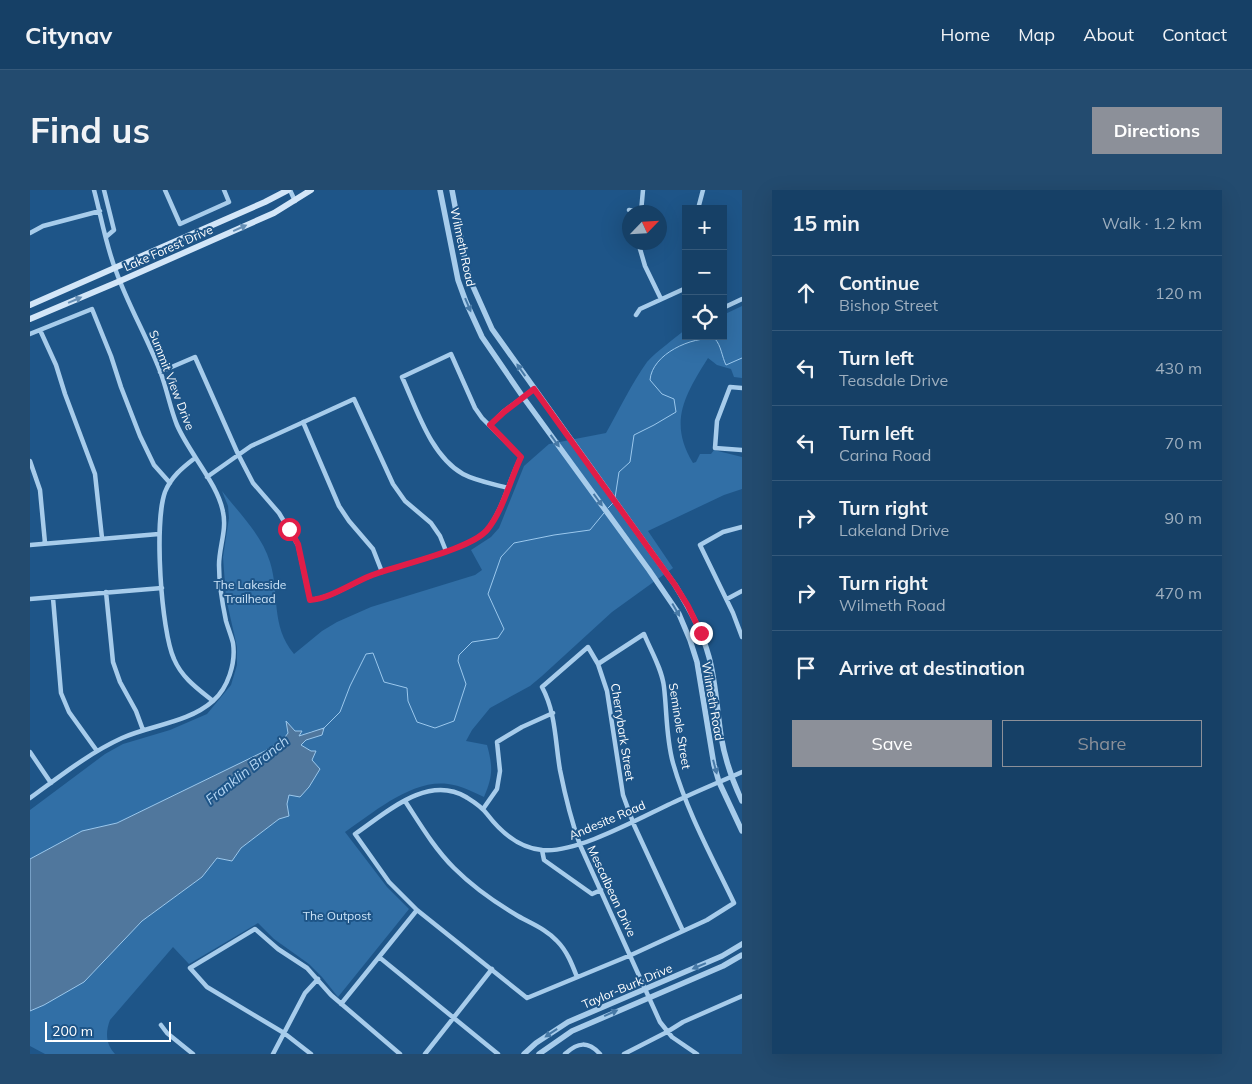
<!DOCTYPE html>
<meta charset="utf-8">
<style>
:root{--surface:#164066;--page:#234b6f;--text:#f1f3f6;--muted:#9eafbf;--line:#35597a;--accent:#8c9099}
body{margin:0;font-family:Mulish,sans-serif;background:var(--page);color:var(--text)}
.controls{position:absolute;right:15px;top:15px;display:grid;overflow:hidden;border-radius:0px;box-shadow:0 5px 20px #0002}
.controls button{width:45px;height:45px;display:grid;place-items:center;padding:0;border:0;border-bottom:1px solid var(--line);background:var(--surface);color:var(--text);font:25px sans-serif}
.compass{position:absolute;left:592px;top:15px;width:45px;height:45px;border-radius:50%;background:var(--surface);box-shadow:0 5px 20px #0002;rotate:65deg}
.scale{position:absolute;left:15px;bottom:12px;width:126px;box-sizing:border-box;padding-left:5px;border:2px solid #fff;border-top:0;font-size:14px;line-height:18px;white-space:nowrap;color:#fff;-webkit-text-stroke:4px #1e5588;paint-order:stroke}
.stop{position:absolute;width:15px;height:15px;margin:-11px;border:4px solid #e11d48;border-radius:50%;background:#fff}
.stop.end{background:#e11d48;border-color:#fff;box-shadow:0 1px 5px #0008}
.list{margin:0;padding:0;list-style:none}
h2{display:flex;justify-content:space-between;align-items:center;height:65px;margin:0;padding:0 20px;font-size:21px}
h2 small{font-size:16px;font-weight:400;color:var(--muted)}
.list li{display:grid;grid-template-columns:32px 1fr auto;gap:15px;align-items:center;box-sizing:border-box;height:75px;padding:0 20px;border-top:1px solid var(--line)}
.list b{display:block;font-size:19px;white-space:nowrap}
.list p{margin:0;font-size:16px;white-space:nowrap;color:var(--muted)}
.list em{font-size:16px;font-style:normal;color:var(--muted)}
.actions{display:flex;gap:10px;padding:15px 20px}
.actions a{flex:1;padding:11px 0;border:1px solid var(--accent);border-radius:0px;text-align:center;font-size:18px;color:var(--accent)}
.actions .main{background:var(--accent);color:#fff}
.icon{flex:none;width:28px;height:28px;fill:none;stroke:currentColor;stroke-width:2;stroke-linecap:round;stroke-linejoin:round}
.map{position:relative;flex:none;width:712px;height:864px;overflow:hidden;border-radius:0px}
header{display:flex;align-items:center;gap:30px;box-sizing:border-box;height:70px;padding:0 25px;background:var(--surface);border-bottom:1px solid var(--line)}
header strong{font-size:24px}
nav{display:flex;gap:28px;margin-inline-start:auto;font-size:18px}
.intro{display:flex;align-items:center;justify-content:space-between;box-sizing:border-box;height:120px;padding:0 30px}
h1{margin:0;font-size:35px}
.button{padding:12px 22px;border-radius:0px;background:var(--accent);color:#fff;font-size:18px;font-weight:700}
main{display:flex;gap:30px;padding:0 30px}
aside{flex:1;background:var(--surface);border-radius:0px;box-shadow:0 5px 20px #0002}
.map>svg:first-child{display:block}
.green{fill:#316fa6}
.water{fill:#50779d;stroke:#9bc8ed}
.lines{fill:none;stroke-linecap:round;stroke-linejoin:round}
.stream{stroke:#9bc8ed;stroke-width:1}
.minor{stroke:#a7cceb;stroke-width:4.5}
.tertiary{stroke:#a7cceb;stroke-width:5.5}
.secondary{stroke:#d3e6f8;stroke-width:6}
.oneway{fill:#668fb5}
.oneway2{fill:#4779a6}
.route{stroke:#e11d48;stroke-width:6}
.labels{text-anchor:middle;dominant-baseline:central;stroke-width:4;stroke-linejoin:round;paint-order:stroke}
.street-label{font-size:12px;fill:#fff;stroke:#1e5588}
.park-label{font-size:12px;fill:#cce4f8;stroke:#1e5588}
.water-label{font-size:14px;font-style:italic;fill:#b3d5f3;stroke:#1e5588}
</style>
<header>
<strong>Citynav</strong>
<nav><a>Home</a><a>Map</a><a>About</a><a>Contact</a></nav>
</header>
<div class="intro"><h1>Find us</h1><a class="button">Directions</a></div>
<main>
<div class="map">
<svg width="712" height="864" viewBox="0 0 712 864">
<rect width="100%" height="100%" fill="#1e5588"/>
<path class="green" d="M712,116V188L704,187L701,179L687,175L678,168C655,205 638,232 663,273L666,272L670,264H681L684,260L712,267V299L694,305L618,341L643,378L582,422L512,486L500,496L460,518L442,540L436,551L457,555C463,577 463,586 454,607C443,602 430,595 418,594C382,589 343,623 315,642L357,697L379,719L308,807L292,787L279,774L244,749L228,733L159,774L143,757L80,830C75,843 76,854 85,864H15L0,856V821L14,815L63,783L67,776L112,731L172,687L187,668L202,671L211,658L249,629L259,626L257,614L259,605L282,570L281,561L271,555L276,550L292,545L282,541L268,547L271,541H265L256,532L258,543L252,551L235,561L87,633L52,641L0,669V620L75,564L93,554L140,540L177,524L201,495L207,475V457L196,408L193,367L199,328L198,316L192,301C209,323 232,345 240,372C250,404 240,435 264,464L292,441L307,432L341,417L445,385L452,380L441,360L461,347L469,338L494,276L519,254L576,243C588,222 603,191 617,172C628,160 643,150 656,139V146H693V125Z"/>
<path class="water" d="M256,531L265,541H272L269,546L294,538L292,545L276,550L271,555L281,561H286L282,570L290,579L279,597L270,607L259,605L257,614L259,626L249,629L211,658L202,671L187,668L172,687L112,731L54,792L14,815L0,821V669L52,641L87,633L235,561L252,551L258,543Z"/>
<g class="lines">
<path class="stream" d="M585,308L589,282L600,272L604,245L624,235L646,222L644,209L632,204L620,190C622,164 662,146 685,149C691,155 692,167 696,175L712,168
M578,318L584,312
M293,539L310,522L320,496L336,464L343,463L354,492L377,498L378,511L387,532L405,538L424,531L436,494L428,471L429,465L442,452L468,448L474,439L458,404L471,367L484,353L524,345L560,340L574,323"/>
<path class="minor" d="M74,0L84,40L77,46
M135,0L150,34L199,12L194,0
M260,0L265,11
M668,19L673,0
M599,20L610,22
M611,22L613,0
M0,43L13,36L70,21
M608,52L615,76L631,109
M693,114L695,117L712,109
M606,125L610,119L656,98
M10,140L26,175L35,204L65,284L72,348
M0,144L62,119L81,166L91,197L110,246L124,275L140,293
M130,182L165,167L208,264L223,293L249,323L268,355L280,410C301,408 321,394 340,386C367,375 440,360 457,340C473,320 479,290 491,267L452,228L445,218L421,164L372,187C387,220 401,266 433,284C446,291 464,294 478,298
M712,198L700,197L687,231L685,258L712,260
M273,232L309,316L319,331L343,359L352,382
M460,235L473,222L504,199
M165,268C152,278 141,287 135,302C124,333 131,440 144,469C152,488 168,499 183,511
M0,271L10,300L15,353
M177,287L221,256L324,209L363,294L375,311L401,333L410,346L416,361
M712,337L693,342L670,355L703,423L712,447
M0,355L129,344
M76,402L83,472L90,492L106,521L113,540
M23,408L31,503L39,522L67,561
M0,409L132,398
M697,409L712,401
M568,474L614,444C621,461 632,479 634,497C637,522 636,548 643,573C657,622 682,667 704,713L677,730L601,765L497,808L387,720L359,692L325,644C356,623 397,584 436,607C444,612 451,616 457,624C470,641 489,658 512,660C549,664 618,623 653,608C672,599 692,591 712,582
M0,562L21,593
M0,608C29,587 59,563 92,548C121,535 158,533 183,511C198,498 206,473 203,453C201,445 198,438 196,431C192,412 189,394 189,375C189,357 197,340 193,322C188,294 159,263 147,235C140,218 137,199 130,181C117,147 98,115 86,81C76,56 71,26 64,0
M375,611C390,634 404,658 424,678C443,697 466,713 488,726C502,734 516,739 527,751C537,761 542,774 547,787
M453,619L467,599L470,581L467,552L492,537L523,523
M512,660L514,670L562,704L571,700
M653,741L604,635L593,605L577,501L568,474L558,457L512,497C526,523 525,551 530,580C535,605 541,630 550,655L630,832L642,847L667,864
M349,767L468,864
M311,814L387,720
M131,835L137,843L163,864
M243,864L275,803L288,789
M281,864L254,843L177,797L160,778L225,739L248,759L277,778L301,805L370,864
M395,864L462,779
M535,864C548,852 558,851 570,864
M594,864L637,842L653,832L712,806"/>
<path class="tertiary" d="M410,0L428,90L436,112L452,147L493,207L619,380L649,424L660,450L667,472L684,575L689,592L712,641
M422,0L436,75L441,92L462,139L645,395C659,418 672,441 679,467C686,493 687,520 691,546C695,570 702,590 712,611
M494,864L506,853L538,832L692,766L712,754
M509,864L542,841L693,776L712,765"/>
<path class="secondary" d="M0,115L235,12L258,0
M0,129L90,91L244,23L281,0"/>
</g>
<defs><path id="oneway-solid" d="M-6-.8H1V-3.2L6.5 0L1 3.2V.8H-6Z" transform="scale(1.25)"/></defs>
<g class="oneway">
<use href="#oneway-solid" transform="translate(210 38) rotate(-24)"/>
<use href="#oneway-solid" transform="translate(45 110) rotate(-23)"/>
</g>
<g class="oneway2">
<use href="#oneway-solid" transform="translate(438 115) rotate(67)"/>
<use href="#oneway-solid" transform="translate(491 180) rotate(-125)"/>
<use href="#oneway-solid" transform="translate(525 251) rotate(54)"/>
<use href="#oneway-solid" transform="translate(568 310) rotate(54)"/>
<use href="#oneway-solid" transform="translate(646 420) rotate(60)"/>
<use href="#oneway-solid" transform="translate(685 577) rotate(75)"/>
<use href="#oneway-solid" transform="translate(669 776) rotate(157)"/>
<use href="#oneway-solid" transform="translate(581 823) rotate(-24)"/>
<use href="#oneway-solid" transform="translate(521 843) rotate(146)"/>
</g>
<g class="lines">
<path class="route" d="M259,339L268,354L280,410C301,408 320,394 340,386C367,375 440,360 457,340C473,321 480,290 491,267L460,235L474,222L504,199L645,395L658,416L671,443"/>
</g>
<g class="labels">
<g class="street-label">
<text transform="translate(433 57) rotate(78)">Wilmeth Road</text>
<text transform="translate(138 58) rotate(-24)">Lake Forest Drive</text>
<text transform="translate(142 190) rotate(69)">Summit View Drive</text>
<text transform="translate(683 511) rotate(80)">Wilmeth Road</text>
<text transform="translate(650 536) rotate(81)">Seminole Street</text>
<text transform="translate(593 542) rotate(81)">Cherrybark Street</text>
<text transform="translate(577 630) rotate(-23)">Andesite Road</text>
<text transform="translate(582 701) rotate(65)">Mescalbean Drive</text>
<text transform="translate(597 796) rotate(-23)">Taylor-Burk Drive</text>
</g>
<g class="park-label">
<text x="220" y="394">The Lakeside<tspan x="220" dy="14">Trailhead</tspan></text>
<text x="307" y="725">The Outpost</text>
</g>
<g class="water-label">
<text transform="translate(217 580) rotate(-38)">Franklin Branch</text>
</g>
</g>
</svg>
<div class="controls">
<button>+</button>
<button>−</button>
<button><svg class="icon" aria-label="locate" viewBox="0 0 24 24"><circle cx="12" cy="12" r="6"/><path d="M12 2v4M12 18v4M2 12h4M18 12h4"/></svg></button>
</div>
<svg class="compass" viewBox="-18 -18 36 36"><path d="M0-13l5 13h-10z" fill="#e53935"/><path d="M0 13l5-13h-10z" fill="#9eafbf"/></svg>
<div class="scale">200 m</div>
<div class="stop" style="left:259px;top:339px"></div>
<div class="stop end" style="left:671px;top:443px"></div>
</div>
<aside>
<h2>15 min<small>Walk · 1.2 km</small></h2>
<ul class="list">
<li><svg class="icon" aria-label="ahead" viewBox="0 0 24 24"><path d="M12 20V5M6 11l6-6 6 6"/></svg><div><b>Continue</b><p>Bishop Street</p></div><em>120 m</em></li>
<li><svg class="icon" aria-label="left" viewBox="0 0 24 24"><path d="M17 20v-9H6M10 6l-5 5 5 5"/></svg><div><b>Turn left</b><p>Teasdale Drive</p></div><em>430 m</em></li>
<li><svg class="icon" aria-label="left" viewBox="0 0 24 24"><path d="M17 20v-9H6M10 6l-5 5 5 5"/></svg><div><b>Turn left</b><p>Carina Road</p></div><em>70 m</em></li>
<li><svg class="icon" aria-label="right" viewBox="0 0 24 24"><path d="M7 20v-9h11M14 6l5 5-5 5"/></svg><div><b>Turn right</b><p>Lakeland Drive</p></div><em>90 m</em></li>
<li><svg class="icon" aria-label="right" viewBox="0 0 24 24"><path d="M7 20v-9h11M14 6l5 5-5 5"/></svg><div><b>Turn right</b><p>Wilmeth Road</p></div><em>470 m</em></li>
<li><svg class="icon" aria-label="arrive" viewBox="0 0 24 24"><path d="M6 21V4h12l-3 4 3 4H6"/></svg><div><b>Arrive at destination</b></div></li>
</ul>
<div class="actions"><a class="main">Save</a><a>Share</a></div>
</aside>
</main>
